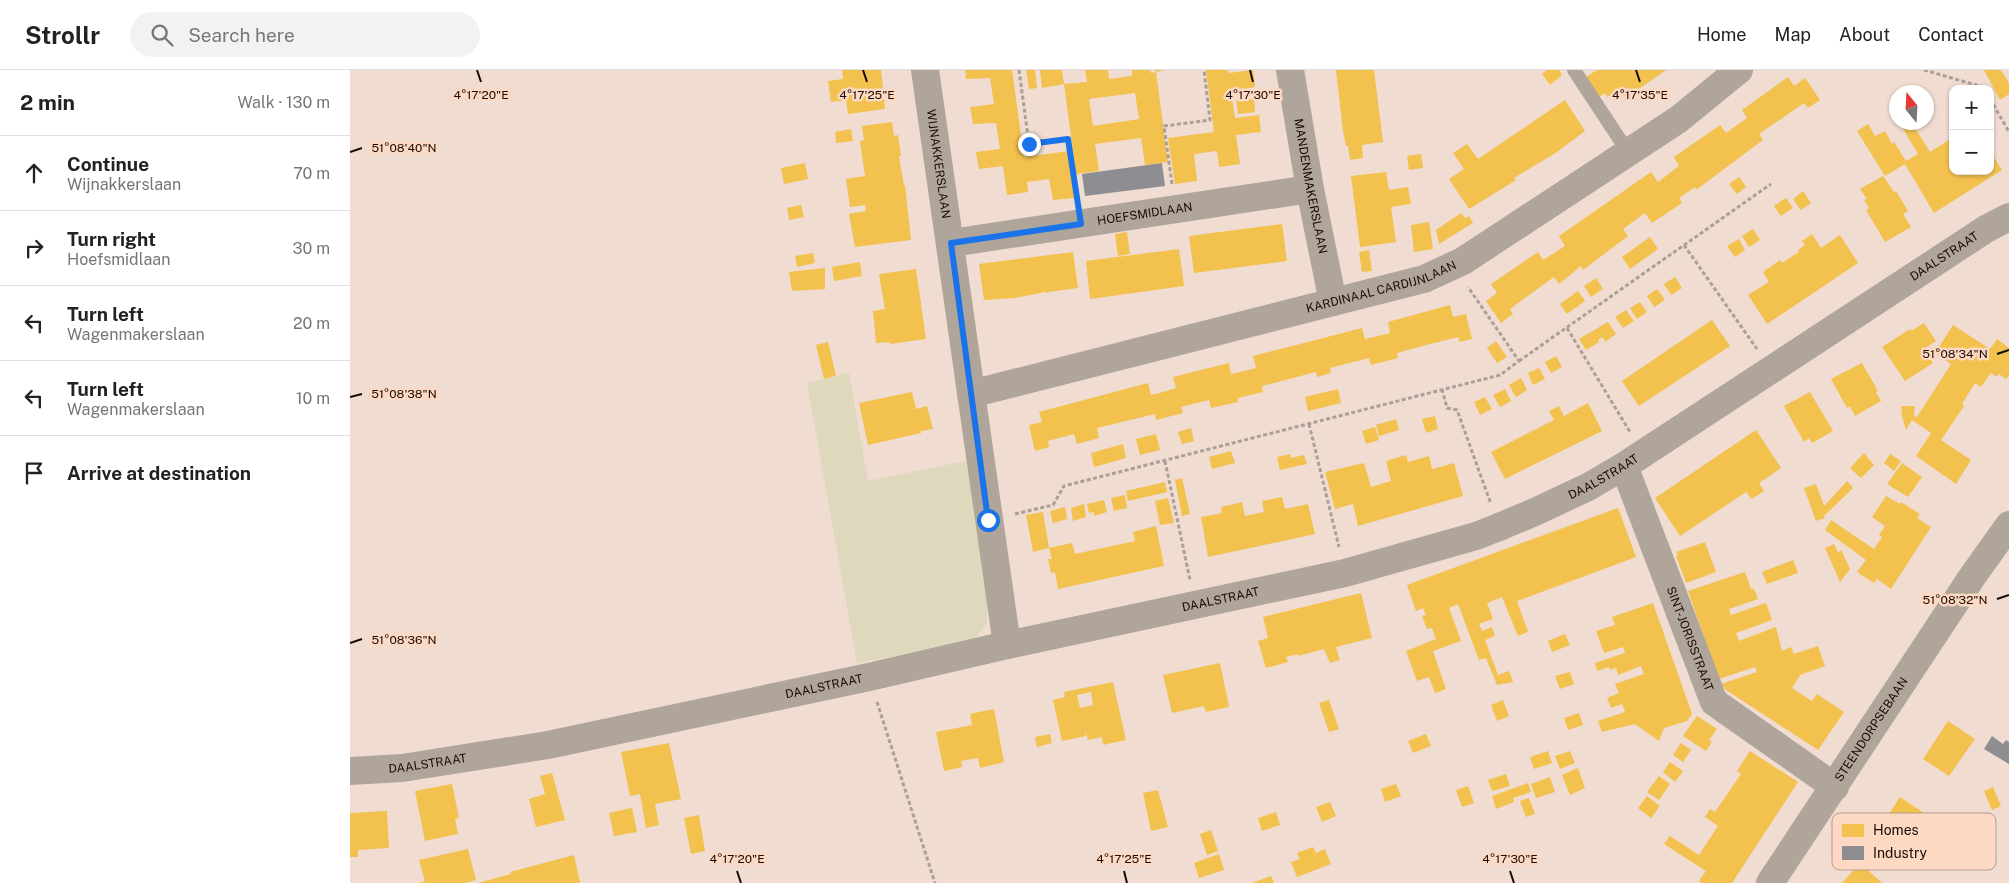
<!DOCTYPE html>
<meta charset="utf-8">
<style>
:root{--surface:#fff;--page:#f2f2f2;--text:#222;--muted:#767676;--line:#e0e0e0}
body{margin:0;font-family:"Public Sans",sans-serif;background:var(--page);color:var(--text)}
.controls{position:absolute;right:15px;top:15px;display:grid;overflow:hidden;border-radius:10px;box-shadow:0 1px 4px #0004}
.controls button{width:45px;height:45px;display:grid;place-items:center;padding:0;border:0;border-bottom:1px solid var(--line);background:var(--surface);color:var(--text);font:25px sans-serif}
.compass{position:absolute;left:1539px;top:15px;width:45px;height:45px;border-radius:50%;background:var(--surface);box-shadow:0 1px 4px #0004;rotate:342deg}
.stop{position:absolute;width:15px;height:15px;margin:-11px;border:4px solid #1a73e8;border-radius:50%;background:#fff}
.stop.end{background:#1a73e8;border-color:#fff;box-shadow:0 1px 5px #0008}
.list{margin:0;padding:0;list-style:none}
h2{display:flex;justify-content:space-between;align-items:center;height:65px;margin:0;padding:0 20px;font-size:21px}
h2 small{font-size:16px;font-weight:400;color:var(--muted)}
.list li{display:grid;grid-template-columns:32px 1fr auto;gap:15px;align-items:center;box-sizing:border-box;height:75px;padding:0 20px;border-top:1px solid var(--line)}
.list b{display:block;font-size:19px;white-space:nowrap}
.list p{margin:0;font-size:16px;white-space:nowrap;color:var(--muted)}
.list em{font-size:16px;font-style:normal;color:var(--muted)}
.icon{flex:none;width:28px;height:28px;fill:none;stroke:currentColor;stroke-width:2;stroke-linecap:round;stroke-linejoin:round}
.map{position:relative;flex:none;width:1659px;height:813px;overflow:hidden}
header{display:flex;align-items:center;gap:30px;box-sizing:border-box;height:70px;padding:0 25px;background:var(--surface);border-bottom:1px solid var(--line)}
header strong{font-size:24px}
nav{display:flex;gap:28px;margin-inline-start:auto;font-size:18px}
.search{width:350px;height:45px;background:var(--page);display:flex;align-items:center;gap:12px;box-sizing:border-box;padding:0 18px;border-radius:28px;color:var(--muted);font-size:19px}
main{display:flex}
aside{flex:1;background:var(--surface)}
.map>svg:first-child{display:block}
.green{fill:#ded9bd}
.homes{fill:#f2c14e;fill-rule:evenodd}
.industry{fill:#8d8d92}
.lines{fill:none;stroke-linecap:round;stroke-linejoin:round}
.path{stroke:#aaa097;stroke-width:3;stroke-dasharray:4 2.5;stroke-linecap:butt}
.service{stroke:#b0a59b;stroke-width:14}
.minor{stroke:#b0a59b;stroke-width:28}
.tertiary{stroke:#b0a59b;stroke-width:28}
.secondary{stroke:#b0a599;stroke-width:28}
.route{stroke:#1a73e8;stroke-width:6}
.ticks{fill:none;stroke:#170b05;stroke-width:2}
.labels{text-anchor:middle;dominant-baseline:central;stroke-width:5;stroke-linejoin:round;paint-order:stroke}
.street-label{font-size:12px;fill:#170b05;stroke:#fdd9c3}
.key{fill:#fdd9c3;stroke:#b89b8a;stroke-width:1}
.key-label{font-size:14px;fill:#170b05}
.ticks-label{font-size:12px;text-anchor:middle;fill:#170b05;stroke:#fdd9c3;stroke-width:5;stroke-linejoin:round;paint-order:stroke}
</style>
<header>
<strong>Strollr</strong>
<div class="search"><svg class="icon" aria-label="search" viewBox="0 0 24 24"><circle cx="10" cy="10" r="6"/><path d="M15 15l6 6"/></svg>Search here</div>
<nav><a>Home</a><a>Map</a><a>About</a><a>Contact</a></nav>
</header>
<main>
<aside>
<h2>2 min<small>Walk · 130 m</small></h2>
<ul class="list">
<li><svg class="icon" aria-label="ahead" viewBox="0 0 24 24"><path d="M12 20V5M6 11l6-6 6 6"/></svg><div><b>Continue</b><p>Wijnakkerslaan</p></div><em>70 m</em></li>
<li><svg class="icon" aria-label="right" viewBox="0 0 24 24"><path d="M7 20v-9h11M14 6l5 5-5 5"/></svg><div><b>Turn right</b><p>Hoefsmidlaan</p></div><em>30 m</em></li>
<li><svg class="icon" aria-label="left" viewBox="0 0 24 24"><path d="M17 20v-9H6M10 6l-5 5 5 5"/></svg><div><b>Turn left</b><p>Wagenmakerslaan</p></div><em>20 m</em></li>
<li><svg class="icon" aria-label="left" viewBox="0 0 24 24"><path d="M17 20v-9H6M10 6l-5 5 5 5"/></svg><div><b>Turn left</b><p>Wagenmakerslaan</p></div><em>10 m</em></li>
<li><svg class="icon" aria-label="arrive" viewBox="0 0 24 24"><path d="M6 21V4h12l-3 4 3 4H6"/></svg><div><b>Arrive at destination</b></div></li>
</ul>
</aside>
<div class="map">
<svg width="1659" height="813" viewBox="0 0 1659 813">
<rect width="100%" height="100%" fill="#f0dcd0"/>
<path class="green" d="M499,303L518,411L620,390L637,507V553L623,571L507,593L457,313Z"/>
<path class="homes" d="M492,0H531L535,39L498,44L496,30L481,32L478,11L493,9Z
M615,0H662L674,87L719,81L725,128L703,130L699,109L677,112L678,122L657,125L653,96L629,99L626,82L650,79L646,53L623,54L620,37L644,34L640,8L616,9Z
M676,0H685L687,18L679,19Z
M690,0H712L714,14L692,18Z
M735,0H758L759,9L782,6V0H800L801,3L806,2L805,0H815L806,2L818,92L795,95L791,68L745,74L749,101L726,104L714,14L737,12ZM785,23L789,49L743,56L739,29Z
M856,0H878L879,3L903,0L905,17L881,22L885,48L909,45L911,62L886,65L890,94L869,97L867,81L844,84L847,111L825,114L818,68L864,62Z
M986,0H1024L1033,72L1012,75L1013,88L1000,90L998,76H996L993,61Z
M1197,0H1209L1212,5L1200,15L1192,4Z
M1247,0H1316L1276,28L1269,19L1257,27L1255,23L1249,27L1236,7Z
M1634,0H1651L1659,13V24L1650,30Z
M1438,7L1444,16L1455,8L1470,30L1458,38L1454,33L1409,64L1413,70L1346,120L1345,117L1329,128L1332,133L1302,153L1295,143L1273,159L1278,166L1233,200L1231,196L1209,214L1204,207L1160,239L1163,244L1151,253L1136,231L1147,223L1141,214L1188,182L1193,190L1215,176L1209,166L1301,102L1308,112L1329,96L1324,87L1370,55L1376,63L1397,48L1392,40Z
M904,29L905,42L888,44L886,31Z
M1215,30L1235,61L1207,82L1164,108L1166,110L1119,139L1099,109L1114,99L1103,83L1117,74L1128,89Z
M542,52L544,66L548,65L551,86H549L554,116L555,115L561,170L505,177L499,144L516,141L515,135L500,137L496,109L515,106L510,71L514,70L512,56Z
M1562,53L1580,82L1602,68L1603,101H1640V81L1652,100L1584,143L1555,94L1535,106L1507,61L1518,54L1525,66L1535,61L1542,74L1544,72L1556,91L1568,84L1553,59Z
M501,59L503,71L486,73L485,62Z
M1071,84L1073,98L1059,100L1057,86Z
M455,93L458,109L434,114L431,98Z
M1036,102L1039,120L1058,117L1061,134L1041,137L1046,172L1010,177L1001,106Z
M1533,106L1544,122L1546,121L1558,141L1553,144L1561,157L1535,172L1516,140L1519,138L1514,130L1517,129L1510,119Z
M1389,107L1396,117L1387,124L1379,114Z
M1453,121L1461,133L1451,140L1443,129Z
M1436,128L1443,138L1431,146L1424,136Z
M451,135L454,147L439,150L437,138Z
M1111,143L1115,148L1119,146L1123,153L1089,174L1086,160Z
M1079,152L1083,179L1064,182L1061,155Z
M932,154L937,191L844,203L839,166Z
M1403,159L1410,170L1399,177L1392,166Z
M777,162L780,184L768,186L765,164Z
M1462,164L1471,178L1490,165L1508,193L1417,254L1398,225L1419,212L1413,202L1430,190L1432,193L1449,182L1448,180L1455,175L1452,171Z
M1300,167L1308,179L1280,199L1272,187Z
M1389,169L1395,180L1385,187L1377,176Z
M829,179L834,216L740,229L736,191Z
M1019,180L1022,201L1012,202L1009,182Z
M723,182L728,218L698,222V223L695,222L665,228L634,230L629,194Z
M463,183L465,193L447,197L445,186Z
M510,192L512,206L484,211L482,197Z
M475,198V219L442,221L439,202Z
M566,199L576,269L540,274L539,272L526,273L523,241L535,239L529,204Z
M1325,207L1332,218L1321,225L1314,214Z
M1246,208L1253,219L1241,227L1234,216Z
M1307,219L1315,230L1304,237L1297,226Z
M1228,221L1235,231L1217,244L1210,234Z
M1290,232L1297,242L1287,249L1280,238Z
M1100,235L1103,247L1116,244L1122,269L1110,272L1108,267L1080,274L1047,283L1048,288L1021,295L1019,288L980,298L981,303L967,307L966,302L912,316L913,322L888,328V332L861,338L859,330L831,337L833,343L806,350L805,344L747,358L749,368L727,374L724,364L698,371L699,377L685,381L679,355L692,352L689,342L798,313L801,325L813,322L826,318L823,307L879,293L881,304L906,298L903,286L1012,258L1015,269L1028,266L1040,263L1038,252Z
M1276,240L1284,251L1273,258L1265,247Z
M1362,250L1380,276L1289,336L1272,311Z
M1258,252L1266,264L1255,272L1253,267L1248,270L1249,272L1236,280L1229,269Z
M1574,253L1586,271L1574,279L1583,293L1555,311L1532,277L1560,259L1561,261Z
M1603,255L1640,279L1647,269L1659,278V306L1656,309L1649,304L1647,307L1641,303L1631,317L1625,313L1612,334L1614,336L1591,370L1621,390L1606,414L1566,386L1581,363L1562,350L1556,360L1552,346L1551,336H1565L1564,346L1567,347L1601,294L1585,283Z
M1146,271L1157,287L1147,293L1137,278Z
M478,272L486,306L474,309L466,275Z
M1206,286L1212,297L1201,303L1195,292Z
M1512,293L1528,321L1526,322L1531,331L1505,346L1500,336L1497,338L1481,309Z
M1189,298L1195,309L1183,315L1178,303Z
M1171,308L1177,320L1166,327L1159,315Z
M988,319L991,333L958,341L955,327Z
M1155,319L1161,331L1150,337L1143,325Z
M562,322L566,339L577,336L583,359L571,361V363L518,375L509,333Z
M1460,322L1483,361L1462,373L1459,368L1454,372L1434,336Z
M1135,327L1142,339L1130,345L1124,332Z
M1238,333L1252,361L1155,409L1141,382L1204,350L1199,341L1209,336L1214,346Z
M1085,346L1088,359L1076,363L1072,349Z
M1046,349L1049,360L1029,366L1026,355Z
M1025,357L1029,370L1016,374L1012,361Z
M841,358L844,371L832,374L828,362Z
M1406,360L1431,398L1409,413L1414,421L1402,429L1396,422L1330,466L1305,428Z
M806,364L810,380L790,385L786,369Z
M773,374L776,388L744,397L741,383Z
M881,381L885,393L862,399L859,387Z
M1514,383L1524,395L1511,408L1500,398Z
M940,384L941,388L954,385L957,394L930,400L927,387Z
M1540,384L1551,391L1544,401L1534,393Z
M1056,385L1058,392L1079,386L1082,399L1104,393L1113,426L1008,456L1003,434L985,439L975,402L1014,393L1021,417L1041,411L1036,391Z
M1552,393L1572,407L1558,427L1537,414Z
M832,408L840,444L832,446L825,410Z
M1497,411L1503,418L1474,446L1475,448L1466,451L1454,418L1466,414L1474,436Z
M815,412L817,422L778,431L776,421Z
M775,425L777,438L764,441L761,428Z
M1536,426L1550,434L1551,432L1570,444L1567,448L1581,457L1541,519L1527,509L1524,513L1507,502L1516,490L1475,460L1481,450L1524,479L1532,467L1529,465L1535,456L1522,447Z
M932,427L935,439L958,434L965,464L858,487L851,447L872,443L871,437L892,432L895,446L914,442L912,431Z
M818,428L824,453L810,455L805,431Z
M754,430L757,442L744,446V442L739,443L737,434Z
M734,434L736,447L723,451L721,438Z
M715,437L717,449L703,453L700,441Z
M1268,438L1286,487L1167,531L1178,562L1168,566L1152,527L1137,533L1143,549L1129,554L1132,561L1142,557L1145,566L1135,570L1148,605L1159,601L1163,612L1147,615L1136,588L1129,590L1108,534L1099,538L1111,571L1083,581L1096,619L1085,623L1079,607L1067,611L1056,581L1086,569L1082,558L1077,559L1072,546L1076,545L1073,538L1066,541L1057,515Z
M693,442L699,478L722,473L725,484L785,471L783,462L806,456L814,496L708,519L705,502L701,503L698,489H702L699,478L683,482L676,445Z
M1355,472L1366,502L1336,513L1326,486L1328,485L1326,482Z
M1484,474L1488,483L1491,480L1500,499L1490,512L1475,478Z
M1443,490L1448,503L1417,514L1412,502Z
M1395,502L1401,519H1404L1408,529L1379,539L1381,545L1416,533L1422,550L1386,563L1389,571L1426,557L1432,581L1441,577L1444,584L1468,576L1475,596L1450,605L1442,618L1462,631L1467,624L1494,642L1468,680L1376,620L1371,614L1407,602L1405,597L1369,609L1338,521Z
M1011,523L1022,568L986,577L990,590L980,593L974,579L948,586V584L936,587L938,592L916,598L908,571L918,568L913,547Z
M1303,533L1342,644L1337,651L1314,658L1309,671L1285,654L1252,662L1248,651L1275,642L1272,634L1261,638L1257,628L1269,623L1265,614L1294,604L1291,596L1268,605L1266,598L1260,600L1259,597L1247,601L1245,593L1275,583L1273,577L1254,583L1246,561L1265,555L1262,547Z
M1215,564L1220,575L1202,582L1198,571Z
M870,593L879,637L856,642L854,636L822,643L813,605Z
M1220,602L1224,614L1210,619L1205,606Z
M763,612L776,670L753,675L752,667L738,670L735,659L736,666L712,671L703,630L715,627L714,622ZM741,622L743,635L730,638L727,625Z
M979,630L989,659L979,662L969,633Z
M1153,630L1159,646L1147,651L1141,635Z
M644,639L654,692L630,698L628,688L611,691L612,697L594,701L586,662L622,655L620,644Z
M1229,643L1233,655L1218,660L1214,648Z
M1347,646L1367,659L1359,670L1362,672L1356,681L1333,666Z
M1598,651L1625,669L1599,706L1573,689Z
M700,664L702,673L687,677L685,667Z
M1076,664L1081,676L1063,683L1058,671Z
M319,673L331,729L305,734L309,755L296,758L290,724L280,726L271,682Z
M1331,673L1341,680L1333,692L1323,685Z
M1198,681L1202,693L1184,699L1180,687Z
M1220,681L1225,693L1210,699L1205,686Z
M1400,681L1448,712L1382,813H1351L1349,811L1356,801L1314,774L1320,766L1349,785L1368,756L1355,747L1360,739L1365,742L1391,704L1387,701Z
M1320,692L1333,701L1325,712L1313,702Z
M1228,698L1235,718L1220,725L1212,705Z
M202,703L215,750L186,757L179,729L195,724L190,706Z
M1156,704L1160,716L1142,721L1138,710Z
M1309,706L1320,714L1309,730L1297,722Z
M1200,707L1205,722L1186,728L1181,714Z
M1178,713L1181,722L1163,728L1164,732L1146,739L1142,726Z
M102,714L109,748L105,749L108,764L75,771L65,721Z
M1046,714L1051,726L1035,732L1031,719Z
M1118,716L1124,733L1112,737L1106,720Z
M1643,717L1651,736L1642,740L1634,721Z
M808,720L818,757L801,761L793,723Z
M1297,726L1310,736L1301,748L1288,738Z
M1550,727L1583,749L1576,760L1585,765L1571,786L1529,759Z
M1179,728L1185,744L1176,747L1170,731Z
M980,732L986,746L972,752L966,737Z
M282,738L287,762L264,766L259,743Z
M37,741L39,778L8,780V787H0V743Z
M926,742L930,755L912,761L908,748Z
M349,745L355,781L341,784L334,748Z
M861,760L868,781L857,785L850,764Z
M963,777L966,783L975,779L981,794L947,807L941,792L950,789L947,783Z
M118,779L126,810L114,813H69L75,811L69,790Z
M869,784L874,800L849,808L844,793Z
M224,785L230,813H128L161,804L160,802Z
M1510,793L1532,813H1492Z
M921,806L924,813H902Z"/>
<path class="industry" d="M812,93L815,116L735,126L732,104Z
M1642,666L1653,674L1656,670L1659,672V694L1634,679Z"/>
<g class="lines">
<path class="path" d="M669,0L679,74L719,69L727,128
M1574,0L1633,17L1634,19
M1640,29L1659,62
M822,114L814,56L860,50L854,0
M1334,175L1407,279
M1217,258L1280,362
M1169,291L1421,114
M1092,319L1097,338L1107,340L1141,434
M959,354L989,477
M815,391L840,510
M665,444L703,435L714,416L1150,305L1169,291L1118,217
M527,632L585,813"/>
<path class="service" d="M1224,0L1278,82"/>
<g class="minor">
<path id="s1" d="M575,0L657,575"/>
<path id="s2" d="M940,0L960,119L983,232"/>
<path id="s3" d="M601,173L960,119"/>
<path id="s4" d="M621,324L1074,209L1113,191L1329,49L1389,0"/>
<path id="s5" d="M1274,396L1364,632L1485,717"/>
</g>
<path class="tertiary" id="s6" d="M0,701L52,698L198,675L519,607L657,575L995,503L1126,466L1149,457L1187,441L1238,417L1274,396L1636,159L1659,147"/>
<path class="secondary" id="s7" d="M1420,813L1622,507L1659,455"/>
</g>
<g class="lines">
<path class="route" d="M638,450L601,173L731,154L718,69L679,74"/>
</g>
<path class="ticks" d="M127,0L131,12M513,0L517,12M900,0L903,12M1286,0L1290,12M0,82L12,78M1647,284L1659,280M0,327L12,324M1647,529L1659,525M0,573L12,569M387,801L391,813M774,801L777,813M1160,801L1164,813"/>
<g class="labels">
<g class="street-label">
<text stroke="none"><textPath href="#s1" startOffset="95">WIJNAKKERSLAAN</textPath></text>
<text stroke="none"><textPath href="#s2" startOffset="118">MANDENMAKERSLAAN</textPath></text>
<text stroke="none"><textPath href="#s3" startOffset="196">HOEFSMIDLAAN</textPath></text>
<text stroke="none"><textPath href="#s6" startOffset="1698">DAALSTRAAT</textPath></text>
<text stroke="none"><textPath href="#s4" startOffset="424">KARDINAAL CARDIJNLAAN</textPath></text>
<text stroke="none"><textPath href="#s6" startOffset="1292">DAALSTRAAT</textPath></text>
<text stroke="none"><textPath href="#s6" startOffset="888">DAALSTRAAT</textPath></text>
<text stroke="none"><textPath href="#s5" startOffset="185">SINT-JORISSTRAAT</textPath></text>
<text stroke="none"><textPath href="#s6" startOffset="482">DAALSTRAAT</textPath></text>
<text stroke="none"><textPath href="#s7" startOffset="184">STEENDORPSEBAAN</textPath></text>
<text stroke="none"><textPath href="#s6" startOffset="78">DAALSTRAAT</textPath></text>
</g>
</g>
<rect x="1482" y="743" width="164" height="57" rx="8" class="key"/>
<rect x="1492" y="754" width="22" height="13" fill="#f2c14e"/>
<rect x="1492" y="776" width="22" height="14" fill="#8d8d92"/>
<g class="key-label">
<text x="1523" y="765">Homes</text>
<text x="1523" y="788">Industry</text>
</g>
<g class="ticks-label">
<text x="131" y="29">4°17'20"E</text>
<text x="517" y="29">4°17'25"E</text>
<text x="903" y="29">4°17'30"E</text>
<text x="1290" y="29">4°17'35"E</text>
<text x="54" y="82">51°08'40"N</text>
<text x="1605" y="288">51°08'34"N</text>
<text x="54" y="328">51°08'38"N</text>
<text x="1605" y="534">51°08'32"N</text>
<text x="54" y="574">51°08'36"N</text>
<text x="387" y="793">4°17'20"E</text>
<text x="774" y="793">4°17'25"E</text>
<text x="1160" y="793">4°17'30"E</text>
</g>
</svg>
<div class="controls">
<button>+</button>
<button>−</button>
</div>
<svg class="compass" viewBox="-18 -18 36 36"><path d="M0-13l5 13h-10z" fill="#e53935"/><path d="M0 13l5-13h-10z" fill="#767676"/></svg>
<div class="stop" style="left:638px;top:450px"></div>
<div class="stop end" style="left:679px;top:74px"></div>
</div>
</main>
